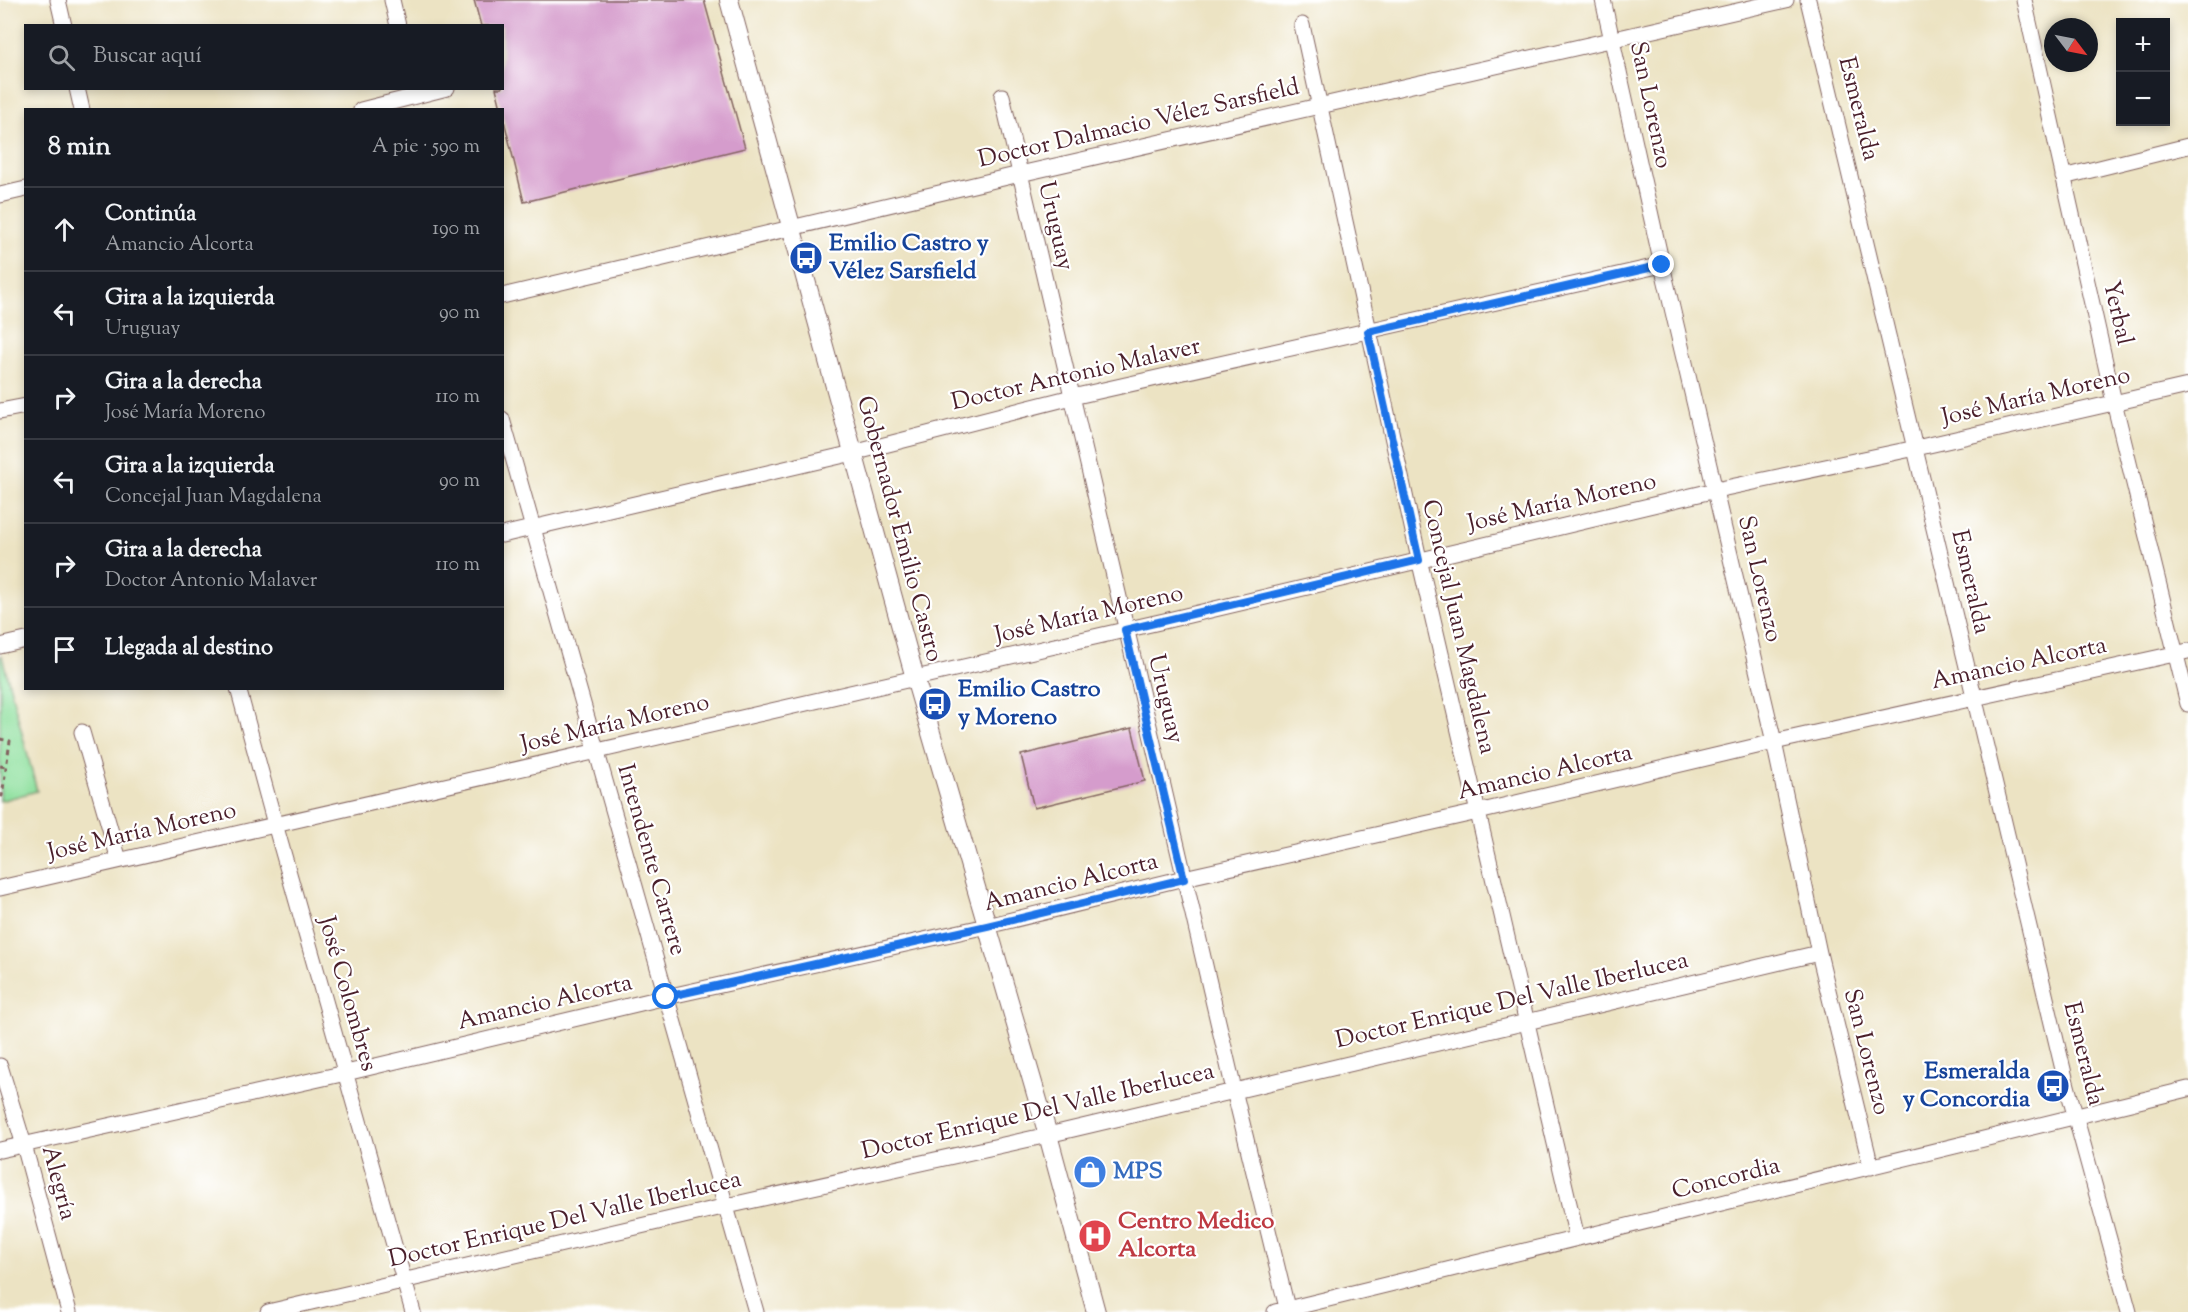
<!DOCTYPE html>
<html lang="es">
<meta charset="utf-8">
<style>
:root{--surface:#171b24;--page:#20242c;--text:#f1f3f6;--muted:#9ea1a6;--line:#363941}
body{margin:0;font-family:"Sorts Mill Goudy",serif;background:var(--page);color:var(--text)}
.controls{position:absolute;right:18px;top:18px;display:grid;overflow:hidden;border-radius:0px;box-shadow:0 3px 9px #0003}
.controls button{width:54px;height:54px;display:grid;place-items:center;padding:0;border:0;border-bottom:2px solid var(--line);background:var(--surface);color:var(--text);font:30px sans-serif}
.compass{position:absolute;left:2044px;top:18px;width:54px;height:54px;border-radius:50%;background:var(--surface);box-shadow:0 3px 9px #0003;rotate:122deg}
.stop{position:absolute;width:18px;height:18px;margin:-14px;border:4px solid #1a73e8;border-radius:50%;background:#fff}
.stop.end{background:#1a73e8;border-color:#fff;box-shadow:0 2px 6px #0008}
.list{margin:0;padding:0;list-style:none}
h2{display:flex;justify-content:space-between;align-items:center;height:78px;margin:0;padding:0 24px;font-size:26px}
h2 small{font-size:20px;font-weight:400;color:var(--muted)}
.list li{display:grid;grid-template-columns:39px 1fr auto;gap:18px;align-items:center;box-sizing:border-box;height:84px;padding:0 24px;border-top:2px solid var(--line)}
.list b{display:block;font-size:22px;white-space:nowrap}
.list p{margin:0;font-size:20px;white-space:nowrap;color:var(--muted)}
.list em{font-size:20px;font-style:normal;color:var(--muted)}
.icon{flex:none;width:33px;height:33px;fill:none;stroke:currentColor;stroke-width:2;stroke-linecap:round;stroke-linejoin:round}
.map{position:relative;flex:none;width:2188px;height:1312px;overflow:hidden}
.search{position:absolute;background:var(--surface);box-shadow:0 3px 9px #0003;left:24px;top:24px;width:480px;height:66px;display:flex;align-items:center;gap:15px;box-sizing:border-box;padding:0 21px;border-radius:0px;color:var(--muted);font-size:22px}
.panel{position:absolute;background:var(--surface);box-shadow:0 3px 9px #0003;left:24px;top:108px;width:480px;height:582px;border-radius:0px}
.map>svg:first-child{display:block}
.green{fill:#8fe09f;stroke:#6c8065;stroke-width:1.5}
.building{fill:#d59ccc}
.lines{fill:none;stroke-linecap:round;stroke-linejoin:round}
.minor-casing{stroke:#836460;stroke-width:17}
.tertiary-casing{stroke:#836460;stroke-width:20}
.path{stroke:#836460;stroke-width:3;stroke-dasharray:4.5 4.5;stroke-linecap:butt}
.minor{stroke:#fff;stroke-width:15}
.tertiary{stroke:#fff;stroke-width:18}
.route{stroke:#1a73e8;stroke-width:8}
.labels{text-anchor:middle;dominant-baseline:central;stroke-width:4.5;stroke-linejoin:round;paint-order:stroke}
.street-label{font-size:24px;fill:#4a1f2b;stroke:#fff}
.transit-label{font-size:24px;font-weight:bold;fill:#164399;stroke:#fff;text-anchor:start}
.shop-label{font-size:24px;font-weight:bold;fill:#366cbe;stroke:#fff;text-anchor:start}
.health-label{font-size:24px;font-weight:bold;fill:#be3a42;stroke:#fff;text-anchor:start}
</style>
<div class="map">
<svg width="2188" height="1312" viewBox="0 0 2188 1312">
<rect width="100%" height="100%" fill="#fff"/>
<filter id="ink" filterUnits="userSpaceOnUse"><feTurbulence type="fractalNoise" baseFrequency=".0167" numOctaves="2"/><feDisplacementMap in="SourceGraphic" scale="12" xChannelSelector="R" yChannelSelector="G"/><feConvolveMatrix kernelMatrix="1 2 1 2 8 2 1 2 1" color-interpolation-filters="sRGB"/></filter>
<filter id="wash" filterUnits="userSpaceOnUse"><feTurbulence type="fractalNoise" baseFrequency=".008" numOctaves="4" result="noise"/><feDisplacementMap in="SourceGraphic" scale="24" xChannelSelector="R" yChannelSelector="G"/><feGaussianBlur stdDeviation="1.35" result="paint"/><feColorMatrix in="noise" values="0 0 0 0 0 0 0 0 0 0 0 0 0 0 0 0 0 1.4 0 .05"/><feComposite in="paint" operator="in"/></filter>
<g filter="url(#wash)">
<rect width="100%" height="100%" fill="#ece3c3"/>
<path class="green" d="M0,656H2L37,791L0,801Z"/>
<g id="blocks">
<path class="building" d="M474,0H704L745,148L524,202L496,88H502V26H481Z
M1132,728L1145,781L1034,808L1021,755Z"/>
</g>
</g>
<g filter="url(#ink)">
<use href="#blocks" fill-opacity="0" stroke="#836460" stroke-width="1.5"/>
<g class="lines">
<defs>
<path id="minor" d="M58,0L64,26
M392,0L398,26
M1603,0L1662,265L1774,742L1819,953L1871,1167
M1808,0L2066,1082L2129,1312
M2024,0L2114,402L2188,704
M1302,25L1419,559L1577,1238
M77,88L82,110
M1002,96L1234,1090L1288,1312
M361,110L447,88
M2063,177L2188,146
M0,195L26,189
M502,296L1020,174L1786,0
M0,411L26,406
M502,419L756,1312
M502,535L853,453L1072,397L1662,265
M0,646L26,640
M238,688L275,824L413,1312
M82,732L119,860
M0,888L1164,621L1716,490L1916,448L2188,386
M0,1066L24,1145L69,1312
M0,1150L346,1073L666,997L987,926L1184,878L1478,812L1774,742L2188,651
M268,1312L727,1206L1048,1135L1819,953
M1275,1312L2188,1089"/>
<path id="tertiary" d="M729,0L915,678L1048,1135L1096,1312"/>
</defs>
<use href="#minor" class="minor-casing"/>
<use href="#tertiary" class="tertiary-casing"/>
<path class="path" d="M0,739L10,741L2,796L0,795
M0,766L6,767"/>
<use href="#minor" class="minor"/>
<use href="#tertiary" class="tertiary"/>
</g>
</g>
<g class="lines" filter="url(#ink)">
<path class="route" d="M666,997L987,926L1184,879L1125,630L1419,560L1368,332L1662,265"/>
</g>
<defs>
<symbol id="bus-disc" viewBox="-11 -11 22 22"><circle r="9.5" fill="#1a4fb4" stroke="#fff"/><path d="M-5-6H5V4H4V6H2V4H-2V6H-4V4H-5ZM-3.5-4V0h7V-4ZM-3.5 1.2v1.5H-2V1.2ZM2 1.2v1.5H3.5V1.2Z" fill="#fff"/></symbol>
<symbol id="shop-disc" viewBox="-11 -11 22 22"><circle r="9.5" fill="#3f7fe0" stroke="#fff"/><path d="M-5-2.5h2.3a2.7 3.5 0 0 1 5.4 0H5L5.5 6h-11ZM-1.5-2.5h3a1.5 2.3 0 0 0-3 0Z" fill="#fff"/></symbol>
<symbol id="hospital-disc" viewBox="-11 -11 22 22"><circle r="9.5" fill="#e0444e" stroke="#fff"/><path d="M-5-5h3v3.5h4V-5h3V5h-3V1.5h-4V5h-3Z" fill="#fff"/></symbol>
</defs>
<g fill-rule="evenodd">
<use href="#bus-disc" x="787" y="239" width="38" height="38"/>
<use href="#bus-disc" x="916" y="685" width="38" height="38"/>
<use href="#bus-disc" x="2034" y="1067" width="38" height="38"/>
<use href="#shop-disc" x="1071" y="1153" width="38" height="38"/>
<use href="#hospital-disc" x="1076" y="1217" width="38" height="38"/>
</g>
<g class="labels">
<g class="street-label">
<text transform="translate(1650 105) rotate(78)">San Lorenzo</text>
<text transform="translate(1858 109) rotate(76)">Esmeralda</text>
<text transform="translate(1139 124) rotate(-13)">Doctor Dalmacio Vélez Sarsfield</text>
<text transform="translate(1055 226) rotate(77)">Uruguay</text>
<text transform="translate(2117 313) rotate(77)">Yerbal</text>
<text transform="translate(1076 375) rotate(-13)">Doctor Antonio Malaver</text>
<text transform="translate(2036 397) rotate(-13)">José María Moreno</text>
<text transform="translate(1562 503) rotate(-13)">José María Moreno</text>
<text transform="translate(899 529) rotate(75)">Gobernador Emilio Castro</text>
<text transform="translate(1759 579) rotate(77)">San Lorenzo</text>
<text transform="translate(1970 582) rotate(77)">Esmeralda</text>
<text transform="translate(1089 615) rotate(-13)">José María Moreno</text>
<text transform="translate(1458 627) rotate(77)">Concejal Juan Magdalena</text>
<text transform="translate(2019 664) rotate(-12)">Amancio Alcorta</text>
<text transform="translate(1165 699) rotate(77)">Uruguay</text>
<text transform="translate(615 724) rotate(-13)">José María Moreno</text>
<text transform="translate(1545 773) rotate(-13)">Amancio Alcorta</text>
<text transform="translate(142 832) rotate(-13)">José María Moreno</text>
<text transform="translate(651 860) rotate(74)">Intendente Carrere</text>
<text transform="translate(1071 883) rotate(-14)">Amancio Alcorta</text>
<text transform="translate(347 994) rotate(74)">José Colombres</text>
<text transform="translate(1512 1001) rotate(-13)">Doctor Enrique Del Valle Iberlucea</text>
<text transform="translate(545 1003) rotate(-13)">Amancio Alcorta</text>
<text transform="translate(1866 1052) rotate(76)">San Lorenzo</text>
<text transform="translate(2083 1054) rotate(76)">Esmeralda</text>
<text transform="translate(1038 1112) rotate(-13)">Doctor Enrique Del Valle Iberlucea</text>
<text transform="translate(1726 1179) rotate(-14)">Concordia</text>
<text transform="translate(58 1183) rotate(75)">Alegría</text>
<text transform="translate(565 1220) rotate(-13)">Doctor Enrique Del Valle Iberlucea</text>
</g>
<g class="transit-label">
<text x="829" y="244">Emilio Castro y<tspan x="829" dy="28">Vélez Sarsfield</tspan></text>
<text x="958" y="690">Emilio Castro<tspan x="958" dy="28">y Moreno</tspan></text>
<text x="2030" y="1072" text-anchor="end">Esmeralda<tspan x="2030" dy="28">y Concordia</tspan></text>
</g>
<g class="shop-label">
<text x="1113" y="1172">MPS</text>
</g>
<g class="health-label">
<text x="1118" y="1222">Centro Medico<tspan x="1118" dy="28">Alcorta</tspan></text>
</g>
</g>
</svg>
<div class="controls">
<button>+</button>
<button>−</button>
</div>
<svg class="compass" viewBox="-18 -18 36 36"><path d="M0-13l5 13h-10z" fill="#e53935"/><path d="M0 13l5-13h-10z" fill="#9ea1a6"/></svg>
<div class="stop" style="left:666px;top:997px"></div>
<div class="stop end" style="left:1662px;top:265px"></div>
<div class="search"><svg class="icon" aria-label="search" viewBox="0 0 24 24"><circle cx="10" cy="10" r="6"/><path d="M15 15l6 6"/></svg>Buscar aquí</div>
<section class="panel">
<h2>8 min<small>A pie · 590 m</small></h2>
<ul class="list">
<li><svg class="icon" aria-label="ahead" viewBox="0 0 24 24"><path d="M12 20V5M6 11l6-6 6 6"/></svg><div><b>Continúa</b><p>Amancio Alcorta</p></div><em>190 m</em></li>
<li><svg class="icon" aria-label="left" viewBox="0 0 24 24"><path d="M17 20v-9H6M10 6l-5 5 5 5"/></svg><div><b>Gira a la izquierda</b><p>Uruguay</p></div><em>90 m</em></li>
<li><svg class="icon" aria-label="right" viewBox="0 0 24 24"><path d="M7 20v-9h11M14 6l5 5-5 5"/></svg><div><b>Gira a la derecha</b><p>José María Moreno</p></div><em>110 m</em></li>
<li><svg class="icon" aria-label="left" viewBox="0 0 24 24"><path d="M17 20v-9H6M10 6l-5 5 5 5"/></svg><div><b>Gira a la izquierda</b><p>Concejal Juan Magdalena</p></div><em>90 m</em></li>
<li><svg class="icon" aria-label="right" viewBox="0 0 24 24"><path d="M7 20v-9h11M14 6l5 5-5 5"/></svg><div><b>Gira a la derecha</b><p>Doctor Antonio Malaver</p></div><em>110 m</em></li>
<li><svg class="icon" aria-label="arrive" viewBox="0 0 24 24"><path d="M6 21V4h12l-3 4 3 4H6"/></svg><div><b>Llegada al destino</b></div></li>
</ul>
</section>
</div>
